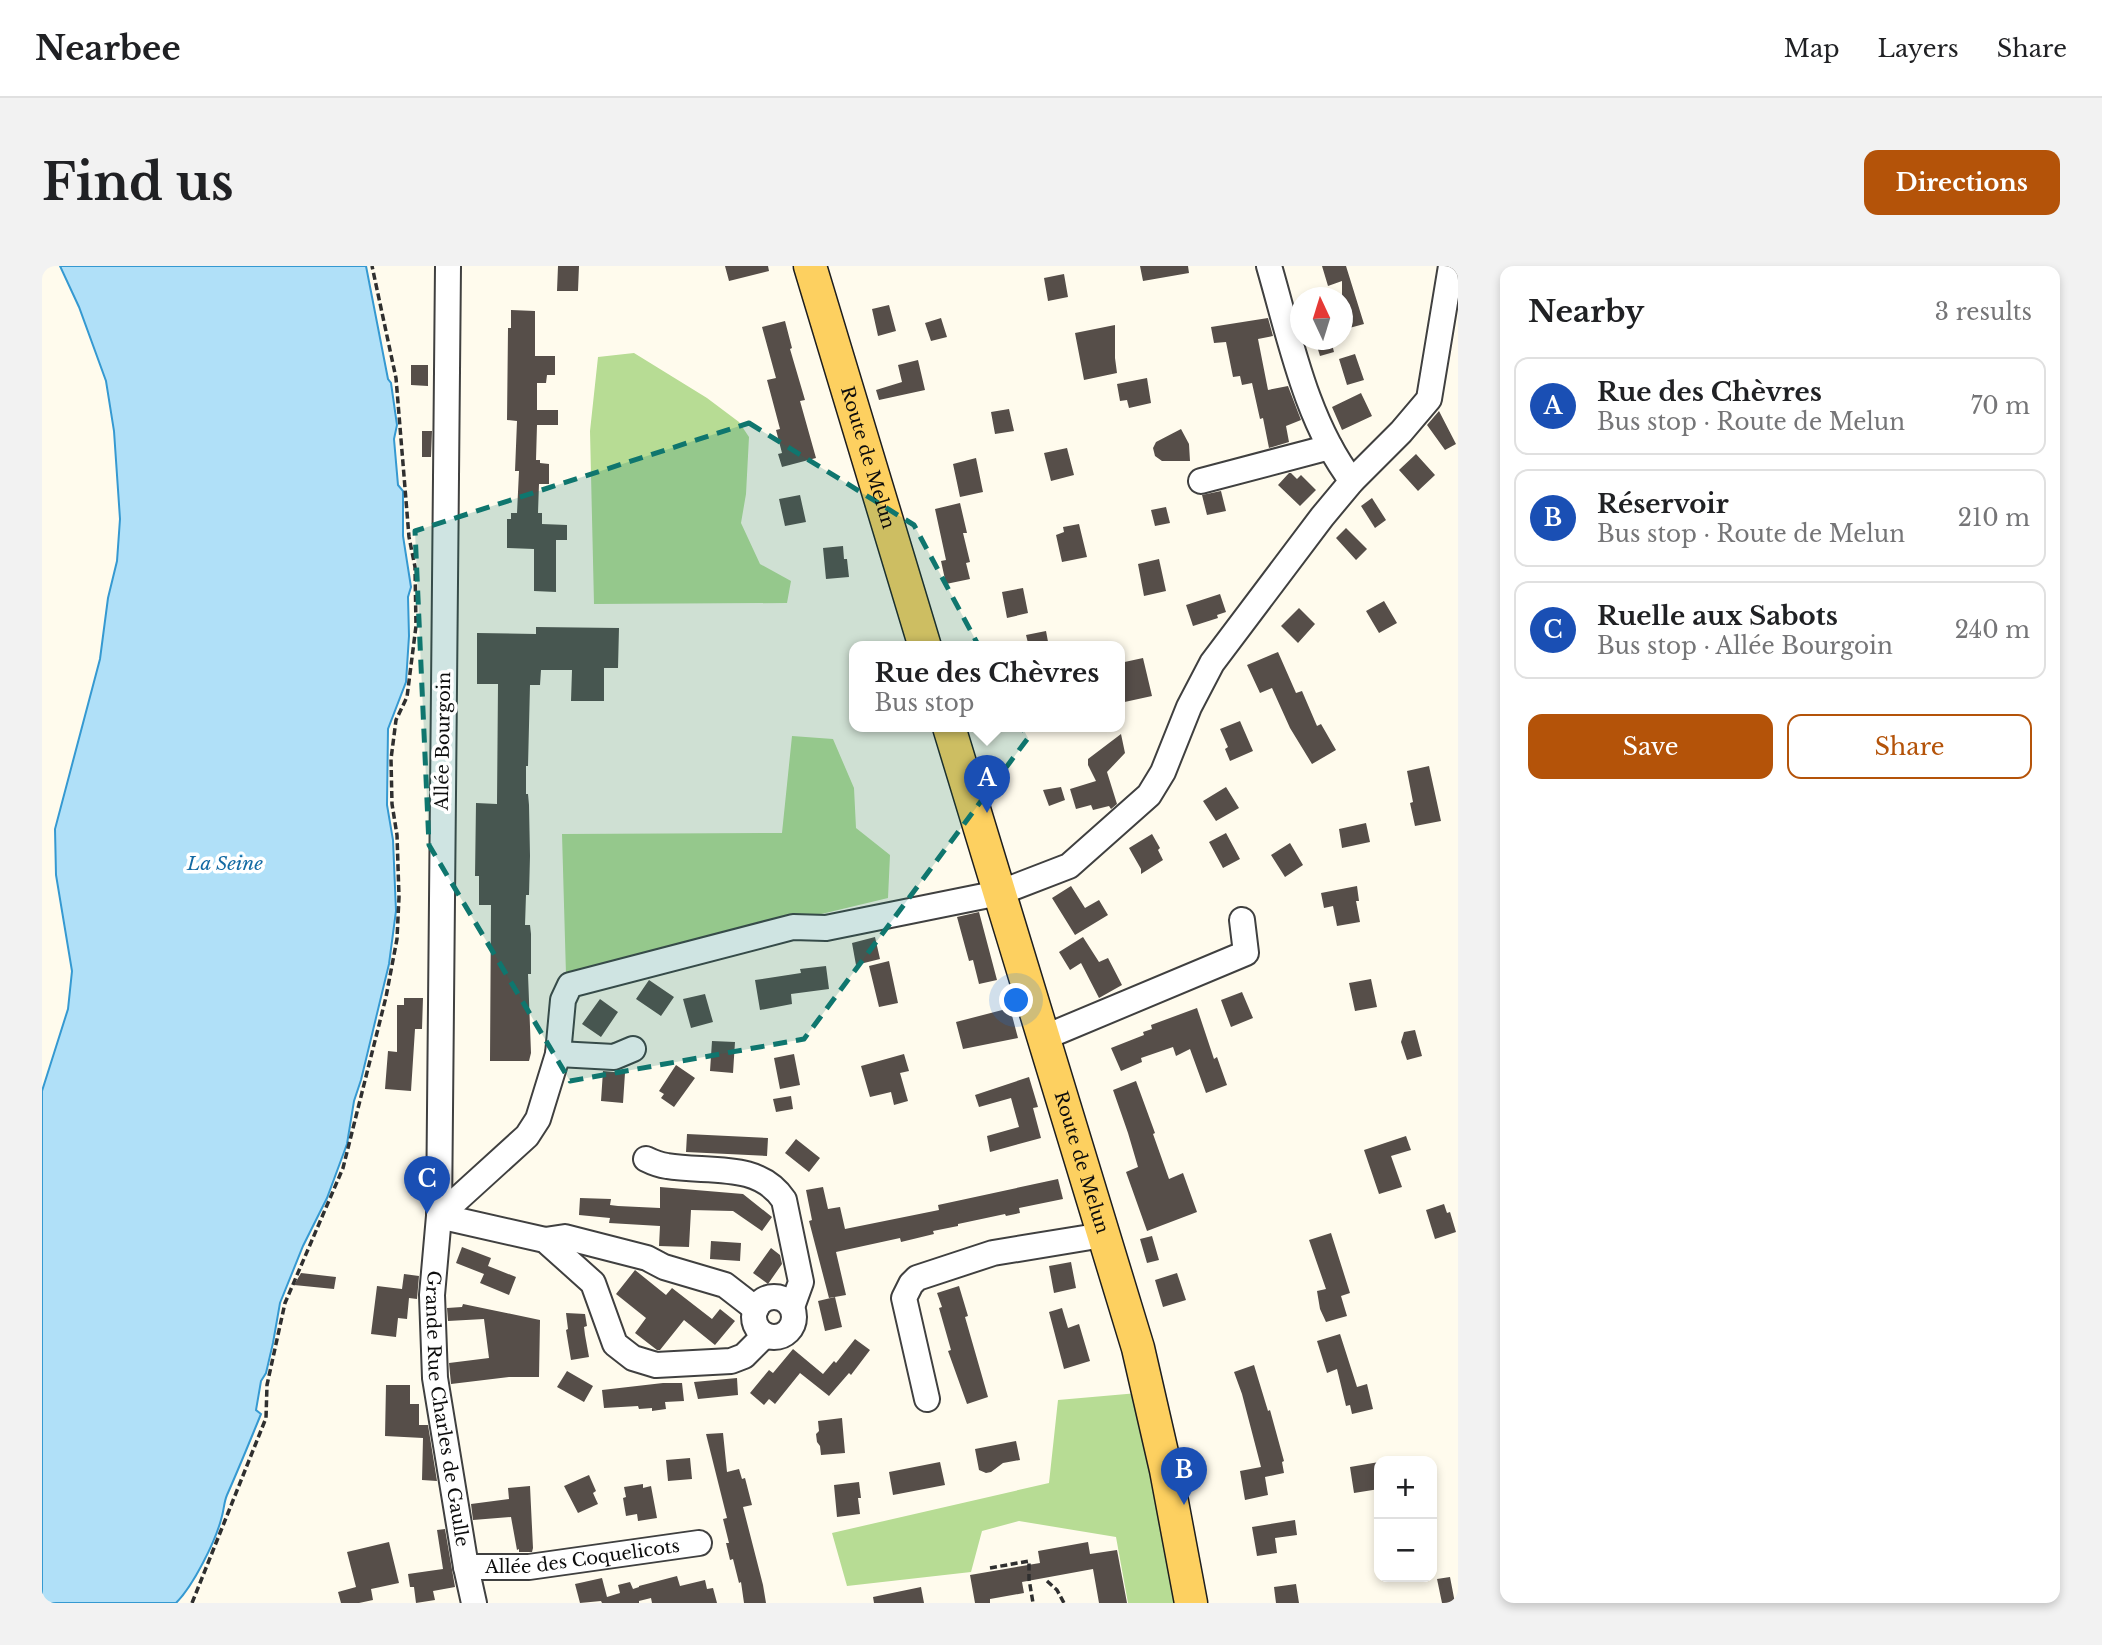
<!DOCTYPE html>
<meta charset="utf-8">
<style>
:root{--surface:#fff;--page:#f2f2f2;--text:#202124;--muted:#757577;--line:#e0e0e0;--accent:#b45309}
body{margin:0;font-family:"Libre Baskerville",serif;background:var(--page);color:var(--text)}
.controls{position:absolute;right:21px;bottom:21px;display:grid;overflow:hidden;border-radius:14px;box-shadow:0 4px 10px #0003}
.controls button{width:63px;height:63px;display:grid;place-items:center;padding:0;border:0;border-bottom:2px solid var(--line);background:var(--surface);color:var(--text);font:35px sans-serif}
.compass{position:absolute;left:1248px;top:21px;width:63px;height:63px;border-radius:50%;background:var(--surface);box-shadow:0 4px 10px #0003;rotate:356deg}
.you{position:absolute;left:975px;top:735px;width:24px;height:24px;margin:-18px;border:5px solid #fff;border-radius:50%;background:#1a73e8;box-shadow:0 0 0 10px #1a73e833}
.badge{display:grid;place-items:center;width:46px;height:46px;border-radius:50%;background:var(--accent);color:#fff;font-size:23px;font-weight:700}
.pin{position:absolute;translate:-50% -58px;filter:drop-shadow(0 2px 4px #0008)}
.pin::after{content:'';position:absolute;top:37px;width:24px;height:21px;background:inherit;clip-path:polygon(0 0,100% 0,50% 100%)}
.popup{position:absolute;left:807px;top:375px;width:276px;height:91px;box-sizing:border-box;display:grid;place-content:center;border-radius:14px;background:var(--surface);filter:drop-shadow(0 2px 5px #0005);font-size:23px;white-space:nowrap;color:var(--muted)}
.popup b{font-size:26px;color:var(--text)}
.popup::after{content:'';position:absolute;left:50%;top:100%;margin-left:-14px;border:14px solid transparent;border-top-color:var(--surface)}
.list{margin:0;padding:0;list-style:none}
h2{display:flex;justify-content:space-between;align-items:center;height:91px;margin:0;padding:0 28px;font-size:30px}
h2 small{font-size:23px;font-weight:400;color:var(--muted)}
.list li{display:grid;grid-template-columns:46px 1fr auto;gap:21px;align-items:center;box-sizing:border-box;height:98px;margin:0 14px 14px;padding:0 14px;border:2px solid var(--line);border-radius:14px}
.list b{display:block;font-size:26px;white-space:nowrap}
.list p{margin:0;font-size:23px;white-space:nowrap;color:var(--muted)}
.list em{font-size:23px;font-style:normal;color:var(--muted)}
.actions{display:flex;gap:14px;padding:21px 28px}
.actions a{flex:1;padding:16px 0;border:2px solid var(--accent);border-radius:14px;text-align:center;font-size:24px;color:var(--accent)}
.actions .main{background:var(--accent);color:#fff}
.map{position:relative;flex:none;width:1416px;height:1337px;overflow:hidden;border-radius:14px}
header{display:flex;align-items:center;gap:42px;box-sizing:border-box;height:98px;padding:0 35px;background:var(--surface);border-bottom:2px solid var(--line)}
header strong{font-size:33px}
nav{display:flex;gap:38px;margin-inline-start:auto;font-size:24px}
.intro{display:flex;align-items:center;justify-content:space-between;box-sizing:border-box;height:168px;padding:0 42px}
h1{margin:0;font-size:49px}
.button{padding:18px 32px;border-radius:14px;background:var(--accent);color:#fff;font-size:24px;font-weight:700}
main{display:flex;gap:42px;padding:0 42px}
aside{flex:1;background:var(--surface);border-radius:14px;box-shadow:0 4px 10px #0003}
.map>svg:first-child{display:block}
.forest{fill:#b7dc94}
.water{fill:#b0e0f8;stroke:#3599d1;stroke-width:2}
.building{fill:#564e49}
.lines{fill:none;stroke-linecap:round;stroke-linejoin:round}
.minor-casing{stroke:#404040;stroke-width:28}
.major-casing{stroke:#1e1e1e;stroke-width:35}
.path{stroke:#2f2f2f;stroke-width:3.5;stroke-dasharray:7 3.5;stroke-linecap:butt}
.minor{stroke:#fff;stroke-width:24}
.major{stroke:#fdd060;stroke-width:32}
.marked{fill:#0f766e;fill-opacity:0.2;stroke:#0f766e;stroke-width:5;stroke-dasharray:14 9;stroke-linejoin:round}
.labels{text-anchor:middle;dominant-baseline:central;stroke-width:7;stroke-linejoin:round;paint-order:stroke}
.street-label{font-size:18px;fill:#0d0d0d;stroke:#fff}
.water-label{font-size:19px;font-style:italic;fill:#136aa3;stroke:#fff}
</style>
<header>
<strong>Nearbee</strong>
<nav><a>Map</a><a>Layers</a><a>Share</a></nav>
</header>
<div class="intro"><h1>Find us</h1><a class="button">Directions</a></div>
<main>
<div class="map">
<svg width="1416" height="1337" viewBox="0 0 1416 1337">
<rect width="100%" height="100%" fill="#fffbed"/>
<path class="forest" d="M592,87L665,132L697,156L707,171L704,228L699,257L718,298L749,315L745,337L552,338L548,165L556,91Z
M750,470L791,473L812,522L814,562L848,589L846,632L524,709L520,568L740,567Z
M1096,1127L1135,1337H1086L1074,1271L977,1255L940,1265L929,1306L805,1320L790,1267L1007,1217L1016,1134Z"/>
<path class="water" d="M18,0H324L346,113L349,117L355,159L352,173L356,219L361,225V270L369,321L366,331L367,370L364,416L346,463L345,539L351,574L354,645L347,698L319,814L312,835L305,878L285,932L261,980L238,1037L231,1077L224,1107L219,1115L214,1144L219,1148C208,1175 197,1202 185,1229C182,1236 182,1243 180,1250C174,1275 151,1320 134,1337H0V825L26,743L30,705L14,609L13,563L58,393L66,332L75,295L78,253L72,165L64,115L37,41Z"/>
<path class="building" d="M516,0H537L536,25H515Z
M683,0H726L727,5L687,15Z
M1098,0H1146L1147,7L1101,15Z
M1280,0H1304L1322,58L1300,64V15L1286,20Z
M1022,8L1026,31L1006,35L1002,12Z
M847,39L854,65L836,70L830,43Z
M469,44L493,45V90H513V109H505L504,117H495V144H516V159H495L494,194H498V197L507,198V218H497L496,247H500V258L525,259V274H514V326L492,325V283L465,282V253H469V247H475L477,205H473L475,155L465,154L466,62H469Z
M899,52L905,71L889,75L883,57Z
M1226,52L1231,70L1216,73L1226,124L1246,120L1259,154L1244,160L1247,176L1227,182L1221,152L1218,153L1210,117L1200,119L1198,110L1191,111L1184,76L1172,77L1169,61Z
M743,55L750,82L748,83L763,134L758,135L774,192L740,201L736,188L740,187L734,164L738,163L725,114L734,112L720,61Z
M1073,59V92L1075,107L1042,114L1033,67Z
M1289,74L1292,86L1278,90L1274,77Z
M1313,88L1322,114L1305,119L1297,93Z
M876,94L883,124L837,134L834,124L860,116L856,99Z
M369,99H386V120L369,119Z
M1105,112L1109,137L1087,142L1085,134L1078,135L1075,118Z
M1319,127L1330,150L1300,164L1290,141Z
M967,143L972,165L953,168L949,146Z
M1397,145L1414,178L1403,184L1385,159Z
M1139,163L1147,178L1148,195H1120L1113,190L1111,182L1114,176Z
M380,165H390L389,191H380Z
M1025,182L1032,209L1009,215L1002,187Z
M1374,188L1393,209L1376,225L1357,204Z
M934,192L941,226L918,231L911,198Z
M1247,207H1249L1255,213L1259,209L1274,224L1258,240L1236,219Z
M1179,225L1184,245L1165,249L1160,229Z
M758,229L764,256L743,260L737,233Z
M1330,232L1344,254L1333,262L1319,240Z
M918,237L925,267H921L928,296L924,297L928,313L904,318L899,295L904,294L893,243Z
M1124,241L1128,257L1113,260L1109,244Z
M1037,258L1045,291L1020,296L1014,269L1022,266L1021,261Z
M1304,262L1325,283L1314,294L1294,272Z
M801,280L802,293H805L807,311L784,313L781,282Z
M1117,293L1124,325L1102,330L1096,298Z
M981,322L986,347L965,352L960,326Z
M1178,328L1184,346L1175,349L1176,352L1151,360L1144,339Z
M1342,335L1355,357L1337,367L1324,345Z
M1257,342L1273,358L1256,377L1239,360Z
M494,361L577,362L576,402H562V435H529L530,404H499L498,419H488L486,500H484V528H486L487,539L488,590L487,629H484L483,659H488L489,668V708H486L489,787L487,795H448L449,639H437V610H433L434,537L455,538L456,418H435V367L494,368Z
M1004,365L1007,381H987L984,369Z
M1236,386L1254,427L1260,425L1275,460L1279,458L1294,484L1270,498L1248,462L1230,422L1218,427L1205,399Z
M1101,392L1110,430L1078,437V397Z
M1198,455L1211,485L1188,495L1183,483L1186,481L1178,463Z
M1079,468L1083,487L1065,506L1075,538L1069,543L1067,540L1051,544L1049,539L1034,543L1028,523L1054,515L1046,499V493Z
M1387,500L1399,555L1373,560L1368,537L1371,536L1365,505Z
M1019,521L1023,534L1007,540L1001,524Z
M1184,521L1197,542L1174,555L1161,535Z
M1324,557L1328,576L1300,582L1297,563Z
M1184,567L1198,593L1181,602L1167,576Z
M1110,568L1118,582L1116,584L1121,594L1099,608V603L1087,582Z
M1248,577L1261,599L1243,611L1229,589Z
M1029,620L1043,642L1057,634L1066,649L1033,669L1010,632Z
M1315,620L1317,635H1314L1318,656L1295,660L1291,640L1282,642L1279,627Z
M937,646L955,714L937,718L931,694L927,695L915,651Z
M833,671L838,693L814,699L810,677Z
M1041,671L1057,696L1066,692L1080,719L1057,732L1039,697L1028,704L1017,686Z
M847,695L856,737L837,741L827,700Z
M784,700L787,723L749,728L750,738L718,744L713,714L759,707L758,703Z
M1329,713L1335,741L1313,745L1307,717Z
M607,714L632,731L619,750L594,733Z
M1200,726L1211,752L1189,761L1179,734Z
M663,728L671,756L649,762L641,733Z
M362,732H381L380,763H373L369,825L343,823L346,785L355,786V739H362Z
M558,733L576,746L559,771L540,758Z
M968,742L976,772L921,783L914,756Z
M1155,742L1172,793L1175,791L1185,819L1164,827L1148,783L1134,790L1131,781L1099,792L1100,796L1079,805L1069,782L1102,769L1101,766L1110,763L1109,759Z
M1373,764L1380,790L1365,794L1359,776L1362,766Z
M670,775L693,776L691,807L668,805Z
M752,788L758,819L738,823L732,792Z
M862,788L867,805L858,807L866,835L852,839L849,826L828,831L819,800Z
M634,799L653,812L632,841L619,832L622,828L617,825Z
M561,805L583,807L581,837L559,835Z
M987,811L996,841L991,842L999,872L948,886L945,870L977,861L969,832L937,841L933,829Z
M1094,815L1113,867L1111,868L1127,913L1141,907L1155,946L1105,965L1084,906L1096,901L1086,867L1071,824Z
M749,830L751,843L734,846L731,833Z
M645,868L726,872L725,890L644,886Z
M1364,870L1369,884L1349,890L1360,921L1337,928L1322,884Z
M754,873L778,892L767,906L743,887Z
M1016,913L1021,933L977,942L978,947L964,950L963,948L916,958V960L891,965L892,968L859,976L858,972L794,986L804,1029L787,1032L767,955L770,954L764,924L781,921L786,943L798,941L803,963L897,944L896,939Z
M618,921L701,928L730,951L720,965L691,945L649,944L647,981L617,980L618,960L567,957L568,952L537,949L538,932L569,933L568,939L576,940L618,942Z
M1402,938L1405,947L1408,946L1414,966L1393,973L1384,944Z
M1289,967L1308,1027L1299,1030L1305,1050L1284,1056L1278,1043L1275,1025L1284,1023L1267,974Z
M1110,970L1117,994L1105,997L1098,973Z
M669,975L699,977L698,995L668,993Z
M420,981L449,992L446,1000L474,1011L467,1029L438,1017L442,1008L414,997Z
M729,982L738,989L740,998L726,1018L711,1007Z
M1029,996L1034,1022L1012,1027L1007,1000Z
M593,1004L624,1029L630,1022L670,1053L678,1043L693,1055L673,1079L642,1054L618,1084H615L593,1067L604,1052L574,1028Z
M259,1007L294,1011L292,1023L252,1019Z
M1135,1007L1144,1034L1121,1041L1113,1014Z
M362,1008L377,1010L375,1033L367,1032L365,1053L356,1052L354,1071L329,1068L335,1020L360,1023Z
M917,1020L926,1050L923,1051L946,1131L925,1138L906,1085L909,1084L897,1042L900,1041L895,1027Z
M793,1031L800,1061L783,1065L776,1035Z
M421,1038L498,1054L497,1111H467L409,1118L407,1097L447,1092L442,1053L406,1055L405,1042L420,1041Z
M1020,1042L1026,1062L1037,1058L1048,1095L1022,1103L1007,1046Z
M524,1047L543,1048L545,1060L542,1061L543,1069L547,1091L529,1094L524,1064L526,1063Z
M1298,1068L1315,1121L1325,1118L1331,1143L1310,1148L1308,1139L1304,1140L1295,1103L1285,1107L1275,1075Z
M813,1073L828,1084L809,1109L807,1107L787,1130L758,1107L733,1138L727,1133L722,1139L708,1127L727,1104L731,1107L751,1083L781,1108L792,1095L794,1097Z
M1212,1099L1226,1145L1228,1144L1242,1195L1240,1196L1242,1207L1223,1211L1226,1229L1203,1234L1198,1205L1219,1201L1200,1128L1192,1106Z
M525,1105L551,1120L542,1136L515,1121Z
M695,1112L696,1129L656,1133L652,1116Z
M621,1117H640L642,1135L623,1136L624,1143L610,1145V1142L597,1143L596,1140L562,1142L560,1124Z
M344,1119H368V1138H377V1159H386L395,1215L380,1214L381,1172L343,1170Z
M800,1152L803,1187L779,1189L778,1180L775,1176L774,1168L777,1165L776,1155Z
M681,1167L685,1206L697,1203L700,1213L703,1212L710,1239L701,1241L721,1319L724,1337H702L699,1316L697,1317L691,1293L688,1294L684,1277H687L681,1253L685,1252L664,1168Z
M974,1175L978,1194L961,1197L949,1206L944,1207L937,1204L933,1183Z
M648,1192L650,1213L626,1215L624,1194Z
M898,1196L903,1219L851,1229L847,1206Z
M1337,1196V1223L1312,1227L1308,1201Z
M547,1209L554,1225L551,1227L556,1238L536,1247L522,1220Z
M817,1216L819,1232H816L818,1248L795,1251L792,1219Z
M601,1218V1222L609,1220L615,1252L596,1255L595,1248L584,1250L581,1232L584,1231L582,1221Z
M488,1220L491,1282L490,1286H477V1283L475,1284L469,1251L431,1254L429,1238L467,1233L466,1222Z
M1253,1254L1255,1269L1233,1272L1235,1287L1215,1290L1210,1261Z
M403,1263L413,1321L391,1325L393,1334L374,1337L372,1321H368L366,1308L401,1303L395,1264Z
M347,1276L357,1317L329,1323L331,1334L317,1337H299L296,1326L314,1321L305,1286Z
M1046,1276L1048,1288L1075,1284L1085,1337H1057L1051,1303L980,1316L982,1327L948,1333V1337H933L928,1309L998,1297L996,1285Z
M635,1310L638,1320L663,1314L665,1323L671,1322L675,1337H610L609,1332L597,1335V1337H560L559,1335L538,1337L533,1318L560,1312L565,1331L578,1327L576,1319L588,1316L591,1323L597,1321V1320Z
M1408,1311L1413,1337H1400L1395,1313Z
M1254,1318L1257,1337H1234L1232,1321Z
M879,1321L882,1337H832L831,1331Z"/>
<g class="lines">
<defs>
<g id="minor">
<path id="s1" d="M406,0L397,950L390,1029L393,1112L424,1301L432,1337"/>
<path d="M1227,0C1248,72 1264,155 1310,215"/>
<path d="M1159,215L1288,181"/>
<path d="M1001,772L1204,687L1200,654"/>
<path d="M516,788L572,791L591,783"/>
<path d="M604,893C610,896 618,899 625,900C665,907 716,895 742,934L759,1016L750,1041"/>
<path d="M397,950L485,870L496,853L516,788L521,734L528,719L751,661L784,662L957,627L1027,600L1107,529L1121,506L1147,441L1170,397L1280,251L1310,215L1359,166L1387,133L1409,0"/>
<path d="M397,950L503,974L551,1017L573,1078L591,1092L614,1099L689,1095L702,1090L723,1069"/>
<path d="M503,974L523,971L605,992L622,1001L683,1019L714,1043"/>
<circle cx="732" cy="1051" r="20"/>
<path d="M885,1133L862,1032L869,1018L875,1012L951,987L1061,969"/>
<path id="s2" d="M424,1301H487L657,1277"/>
</g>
<g id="major">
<path id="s3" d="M768,0L883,381"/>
<path id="s4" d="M907,461L1096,1082L1124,1204L1149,1337"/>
</g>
</defs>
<use href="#minor" class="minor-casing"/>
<use href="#major" class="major-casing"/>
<path class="path" d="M948,1302L987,1295V1313L991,1337
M1005,1315L1015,1324L1022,1337
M150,1337L224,1152L225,1119L243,1037L301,902L344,731L355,673L357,631L355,569L350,538L349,493L354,454L365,431L374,360L373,301L367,271L354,112L330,0"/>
<use href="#minor" class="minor"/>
<use href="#major" class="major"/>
</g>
<path class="marked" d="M707,157L872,259L986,472L762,773L528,815L387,579L373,265Z"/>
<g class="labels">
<g class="street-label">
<text stroke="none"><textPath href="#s3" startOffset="200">Route de Melun</textPath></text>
<text transform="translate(401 475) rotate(-89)">Allée Bourgoin</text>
<text stroke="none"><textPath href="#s4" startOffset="455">Route de Melun</textPath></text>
<text stroke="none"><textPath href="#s1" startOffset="1144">Grande Rue Charles de Gaulle</textPath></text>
<text stroke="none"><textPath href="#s2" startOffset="117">Allée des Coquelicots</textPath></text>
</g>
<g class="water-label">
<text x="183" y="597">La Seine</text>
</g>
</g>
</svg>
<div class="controls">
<button>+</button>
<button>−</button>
</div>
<svg class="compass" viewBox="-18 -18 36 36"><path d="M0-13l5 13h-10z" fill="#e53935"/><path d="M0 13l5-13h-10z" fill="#757577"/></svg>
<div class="you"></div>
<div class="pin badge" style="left:945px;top:547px;background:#1a4fb4">A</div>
<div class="popup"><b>Rue des Chèvres</b>Bus stop</div>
<div class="pin badge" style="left:1142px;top:1239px;background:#1a4fb4">B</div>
<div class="pin badge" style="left:385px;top:948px;background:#1a4fb4">C</div>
</div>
<aside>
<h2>Nearby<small>3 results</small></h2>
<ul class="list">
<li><span class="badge" style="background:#1a4fb4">A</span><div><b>Rue des Chèvres</b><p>Bus stop · Route de Melun</p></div><em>70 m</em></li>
<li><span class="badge" style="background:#1a4fb4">B</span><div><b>Réservoir</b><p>Bus stop · Route de Melun</p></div><em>210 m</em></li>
<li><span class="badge" style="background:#1a4fb4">C</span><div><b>Ruelle aux Sabots</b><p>Bus stop · Allée Bourgoin</p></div><em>240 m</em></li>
</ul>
<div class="actions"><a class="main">Save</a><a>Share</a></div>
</aside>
</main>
